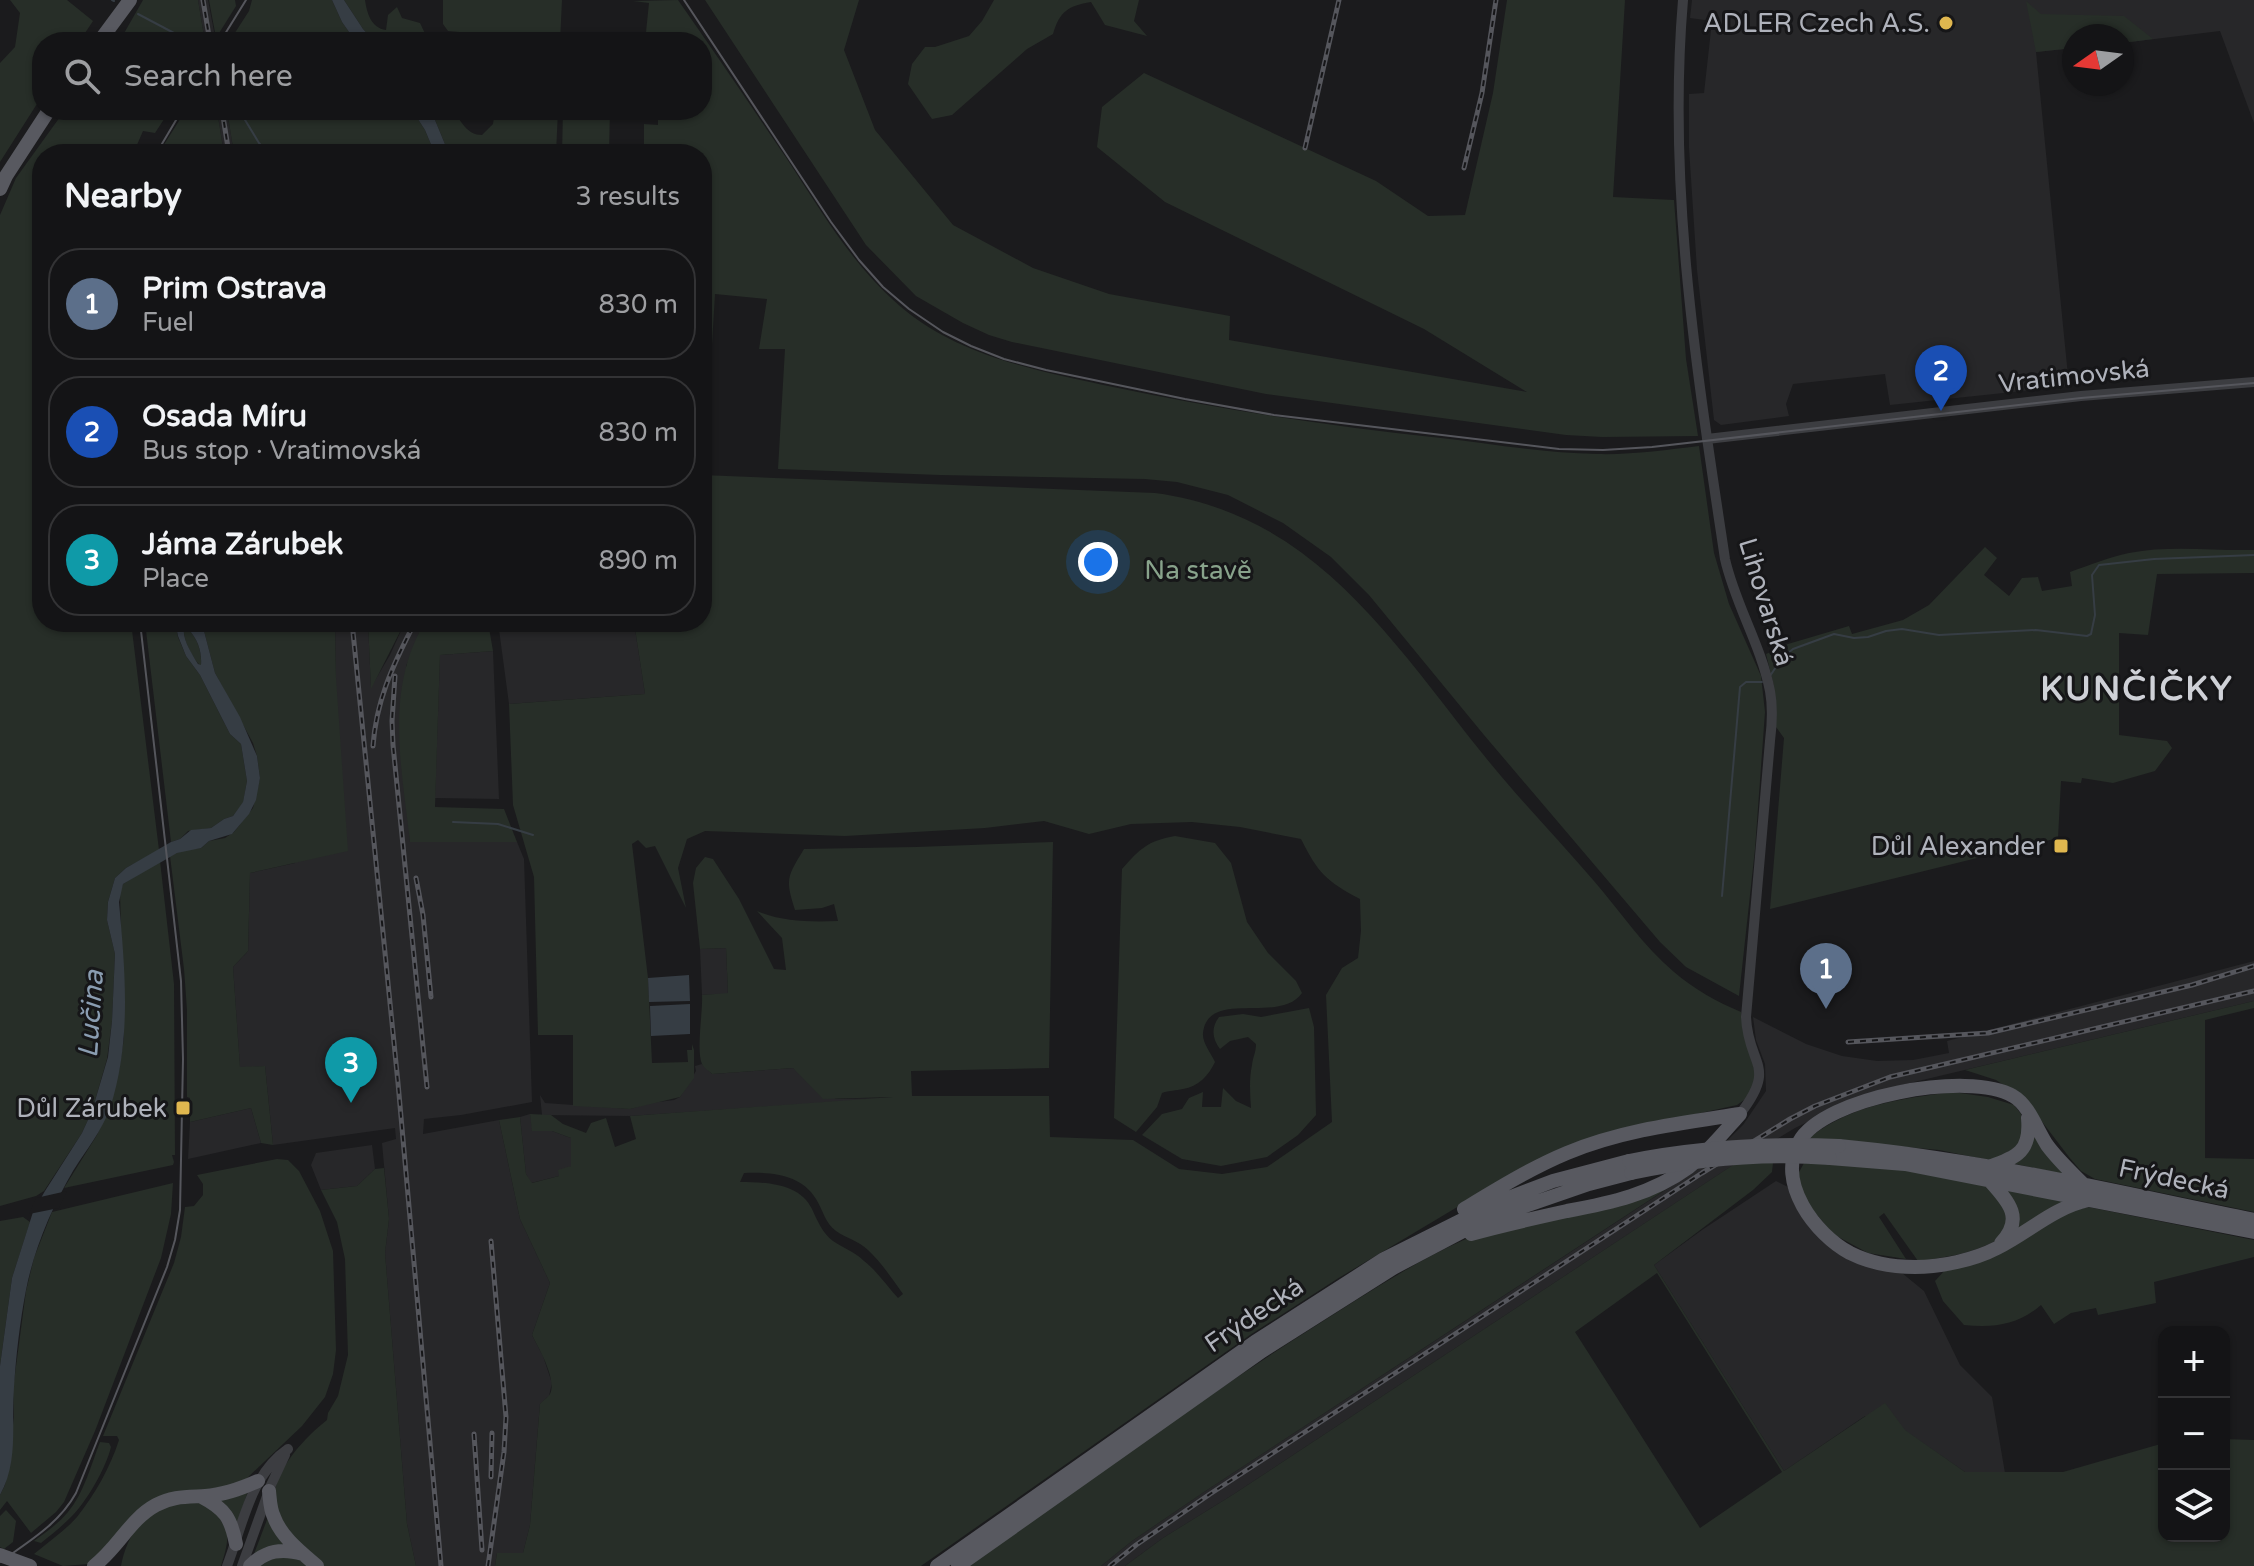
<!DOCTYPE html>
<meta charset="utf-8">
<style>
:root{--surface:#141416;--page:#1d1d1f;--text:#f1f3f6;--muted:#9d9ea1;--line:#333335;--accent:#e0b74f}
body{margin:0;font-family:"Varela Round",sans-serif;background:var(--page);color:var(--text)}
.controls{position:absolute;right:24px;bottom:24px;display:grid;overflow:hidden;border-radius:16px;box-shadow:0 2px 6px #0004}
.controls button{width:72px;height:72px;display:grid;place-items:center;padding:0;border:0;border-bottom:2px solid var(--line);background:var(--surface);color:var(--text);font:40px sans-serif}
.compass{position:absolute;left:2062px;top:24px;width:72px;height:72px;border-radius:50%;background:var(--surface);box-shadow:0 2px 6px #0004;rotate:256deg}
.you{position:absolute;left:1098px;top:562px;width:28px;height:28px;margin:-20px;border:6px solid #fff;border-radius:50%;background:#1a73e8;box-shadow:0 0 0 12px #1a73e833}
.badge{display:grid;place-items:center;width:52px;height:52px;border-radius:50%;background:var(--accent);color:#fff;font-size:26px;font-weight:700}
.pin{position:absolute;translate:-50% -66px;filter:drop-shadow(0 2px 4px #0008)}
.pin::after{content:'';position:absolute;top:42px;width:28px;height:24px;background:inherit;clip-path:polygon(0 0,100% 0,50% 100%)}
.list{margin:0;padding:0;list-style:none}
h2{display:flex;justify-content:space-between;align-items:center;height:104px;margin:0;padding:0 32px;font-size:34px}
h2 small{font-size:26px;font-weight:400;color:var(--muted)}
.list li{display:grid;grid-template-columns:52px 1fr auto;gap:24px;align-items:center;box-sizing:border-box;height:112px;margin:0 16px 16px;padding:0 16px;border:2px solid var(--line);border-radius:32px}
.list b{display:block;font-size:30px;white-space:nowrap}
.list p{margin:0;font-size:26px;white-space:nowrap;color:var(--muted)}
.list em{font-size:26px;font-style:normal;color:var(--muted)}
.icon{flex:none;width:44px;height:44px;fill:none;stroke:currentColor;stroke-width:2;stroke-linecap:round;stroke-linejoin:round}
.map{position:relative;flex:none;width:2254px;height:1566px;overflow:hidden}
.search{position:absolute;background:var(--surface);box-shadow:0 2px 6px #0004;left:32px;top:32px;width:680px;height:88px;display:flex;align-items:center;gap:20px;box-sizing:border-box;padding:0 28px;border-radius:32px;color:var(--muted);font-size:30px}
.panel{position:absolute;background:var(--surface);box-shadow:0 2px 6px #0004;left:32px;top:144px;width:680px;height:488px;border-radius:32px}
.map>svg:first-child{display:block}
.built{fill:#272729}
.green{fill:#272e28;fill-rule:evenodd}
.water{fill:#363d44;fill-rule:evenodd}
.pier{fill:#1b1b1d}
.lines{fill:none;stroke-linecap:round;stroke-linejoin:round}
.stream{stroke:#363d44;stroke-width:2}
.minor{stroke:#3c3d41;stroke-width:10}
.major{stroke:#585960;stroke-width:14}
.tram{stroke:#55565c;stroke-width:2}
.rail-casing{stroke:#55565c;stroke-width:5}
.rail{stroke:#161618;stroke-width:2;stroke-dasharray:6;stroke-linecap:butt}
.major-bridge{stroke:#585960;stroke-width:14}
.poi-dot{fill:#e0b74f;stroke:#161618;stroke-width:3}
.labels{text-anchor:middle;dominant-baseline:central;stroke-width:6;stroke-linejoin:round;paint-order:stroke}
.poi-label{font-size:26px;fill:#afb2bb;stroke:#161618;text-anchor:end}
.street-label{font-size:26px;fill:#afb2bb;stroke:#161618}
.park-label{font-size:26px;fill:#88a38b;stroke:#161618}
.water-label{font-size:28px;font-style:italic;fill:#8a9db1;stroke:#161618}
.district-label{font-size:34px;font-weight:bold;letter-spacing:2px;fill:#cfd1d7;stroke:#161618}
</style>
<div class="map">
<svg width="2254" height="1566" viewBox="0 0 2254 1566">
<rect width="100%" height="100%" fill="#1b1b1d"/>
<path class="built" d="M198,0H208L216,42H205Z
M1692,0H2254V123L2220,31L2122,43V36H2074V48L2036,52L2069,386L1890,405L1885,374L1793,384L1786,404L1789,416L1721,425L1714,420L1697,270L1689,148V94L1704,93L1712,21L1690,18Z
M217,110H227L234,154H224Z
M335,622H368L371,687L390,655L405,622H425L406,666L410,842H517L524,859L532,1102L461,1115L424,1119L423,1134L499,1120L520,1219L550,1283L532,1335L543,1356L552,1383L549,1396L540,1404L530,1525L523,1553H497L495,1566H416L407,1524L385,1253L389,1219L382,1143L396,1139L395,1128L273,1145L265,1066L240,1068L233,967L248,951L250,873L295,863L336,678Z
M498,622H634L645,694L509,704Z
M493,651L499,799L435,798L440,655Z
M726,948L728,994L702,995L700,949Z
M2254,961V1001L1893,1087L1820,1116L1795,1128L1727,1169L1234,1494L1163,1538L1125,1566H1101L1132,1541L1207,1490L1699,1168L1743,1125L1766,1091L1765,1064L1756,1040L1753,1017L1806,1044L1842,1056L1877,1061L1913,1060L1949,1053L1947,1041Z
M702,1064L712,1074L793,1068L836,1099L893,1098L630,1116L542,1115L540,1095L545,1103L630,1109L650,1103L674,1100L680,1097L696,1071L695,1066Z
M251,1108L261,1143L188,1159L190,1122Z
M530,1114L533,1131H552L571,1138V1166L559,1176L531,1183L526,1174L520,1117Z
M372,1145L375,1169L357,1186L321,1190L311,1165L316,1153Z
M1776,1181L1788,1187L1797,1206L1815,1231L1902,1273L1924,1291L1960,1365L1992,1397L2005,1473L1965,1472L1904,1430L1865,1416L1784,1471L1654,1265L1702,1230Z"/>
<path class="green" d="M10,0H67L93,21L79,42H42V96L0,162V63L15,47L20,13Z
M143,0H198L205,42H119Z
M209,0H235L236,6L216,38Z
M252,0H332L342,22L356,42H229L249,11Z
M344,0H365C367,13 371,28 386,30L388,15L397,7L402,18L420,23L429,42H375L363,29Z
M443,0H562L560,42H504L502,36L448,31L443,24Z
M678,0C715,53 751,106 787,159C822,212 852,265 901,307C960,357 1039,371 1113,387C1221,410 1331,426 1441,438C1492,444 1545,453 1597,454C1631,455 1665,450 1699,446L1714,553L1729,604L1761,676L1765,712L1755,849L1739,996L1686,967L1660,942L1484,735L1369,595L1331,557L1283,523L1228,495L1177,482L1145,479L940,475L778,469L785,349H759L767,299L715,294L712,345L702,344V154H623V149H644V124L658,125V110H702V42H645L649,3L633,1Z
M705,0H859L844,50L875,130L953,225L1033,268L1109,294L1230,316L1229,340L1527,392L1424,329L1165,202L1097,147L1102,107L1144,73L1376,181L1428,216L1465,215L1493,93L1507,0H1625L1613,197L1674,200L1686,359L1698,436L1602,437L1566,435L1266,394L1012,342L989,335L963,323L916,296L866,245Z
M994,0H1139L1134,21L1147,36L1105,25L1091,2C1068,6 1060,11 1053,34L1027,49L952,115L932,119L908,84L912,64L925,47H935L969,36L982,21Z
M2026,1L2041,14L2124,16L2153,39L2122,43V36H2074V48L2036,52Z
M65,110H170L155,133L143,131L133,154H42V622H131L159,850L126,868L115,878L108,902L107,920L115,954L112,1021L107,1059L92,1111L82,1133L44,1191L36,1196L0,1206V215L16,178Z
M186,110H217L224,154H158Z
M227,110H412L425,130L435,154H234Z
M428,110H453C461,121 467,135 482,135L493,124L495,110H558L556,154H449L435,120Z
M563,110H610L609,154H562Z
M702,475L1155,493C1313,514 1390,638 1482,753C1517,797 1557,838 1594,881C1620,911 1643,946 1674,972C1694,989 1717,1002 1741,1012L1756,1078L1751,1095L1737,1105L1637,1127L1474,1197L1337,1279L1250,1335L921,1566H495L497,1553H523L530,1525L540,1404C543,1401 548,1397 550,1394C557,1379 539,1349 532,1335L550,1283L520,1219L499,1120L520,1117L526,1174L532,1183L559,1176L558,1170L571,1166V1138L552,1131H532L530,1114L551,1115L563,1124L586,1133L591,1123L606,1118L615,1147L636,1139L630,1116L893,1097L823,1099L793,1068L712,1074C709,1071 704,1068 702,1064C696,1050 703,1012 702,995L728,993L726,948L700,949L693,883L696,868L705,857L713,859L739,899L774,969L786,970L782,938L757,911C782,922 811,922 838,921L834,904L822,908L795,910C785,879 787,877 804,849L916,847L1053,842L1049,1068L911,1071L912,1096H1049L1050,1137L1133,1140L1179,1169L1222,1174L1267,1167L1332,1122L1326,995L1342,968L1358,958L1361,931L1360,899C1326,881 1318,873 1301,839L1240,827L1192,822L1131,824L1089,834L1044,821L985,828L845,836L705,831L687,839L678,868L686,908L655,846L646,848L638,840L632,844L648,978L652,1063L688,1062L687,1050H692V1044L694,1050V1078L680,1097L630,1109L573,1106V1035H538L534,877L513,805L509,704L645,694L634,622H702ZM744,1173C771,1172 801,1174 816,1199C823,1210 825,1223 836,1231C846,1238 859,1241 868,1250C881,1262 893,1280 903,1294L898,1298C887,1286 877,1271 864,1261C855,1252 843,1248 833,1241C823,1234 817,1220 812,1209C800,1183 765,1182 740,1182Z
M1985,547L1997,558L1984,575L2009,596L2022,578L2038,577L2042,591L2072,586L2070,572C2090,565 2109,557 2129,553C2170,545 2213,551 2254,550V573L2157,574L2148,635L2119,633V735L2167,741L2172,748L2155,771L2113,783L2082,778L2081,783L2061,781L2058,838L1770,909L1784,738L1776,727L1774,686L1766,654L1788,644L1849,626L1852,634L1903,620L1929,605Z
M145,622H175L178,637L186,656L200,675L230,734L241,744L247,781L243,803L233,816L224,819L211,828L188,831L180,839L171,842Z
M197,622H335L336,678L348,851L250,873L248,951L233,967L240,1067L265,1066L273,1145L261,1143L251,1108L190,1122V1098L187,1097V1010L184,969L170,856L186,849L201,848L209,841L225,838L234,832L253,808L260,778L257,756L253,743L215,673L204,631Z
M368,622H405L371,689Z
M425,622H488L493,651L440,655L435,807L504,809L517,842H410C402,769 384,690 425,622Z
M184,628L188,629C198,639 202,652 201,666C193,659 182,638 184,628Z
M1175,836L1215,843L1231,863L1247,922L1268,953L1296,981L1302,993C1280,1025 1208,988 1203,1033C1202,1043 1211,1053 1215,1062C1209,1075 1198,1087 1183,1089C1175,1091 1170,1090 1162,1093L1157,1107L1136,1132L1114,1118L1122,869C1140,849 1147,841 1175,836Z
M160,861L174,984L175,1155H172L174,1162L173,1165L64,1188L97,1135L109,1109L119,1070L124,1038L120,893L123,884Z
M2254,1001V1008L2205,1020V1158L2254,1159V1212L2095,1179L2081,1171L2069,1157L2024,1098L1996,1080L1965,1070Z
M1309,1008L1314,1027L1316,1115L1298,1135L1267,1157L1221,1166L1182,1159L1142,1135L1162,1114L1182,1109L1189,1098L1203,1092L1202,1107H1221L1223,1088L1236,1101L1251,1108C1250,1094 1249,1079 1252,1065C1253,1056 1256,1053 1256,1044L1248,1037L1230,1041L1220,1049C1212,1038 1211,1028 1219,1017L1243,1014L1261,1017Z
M1953,1092L1988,1097L2014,1105L2021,1114L2023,1131L2019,1145L2003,1156L1988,1160L1939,1150L1809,1138C1853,1104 1900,1099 1953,1092Z
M2032,1128L2071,1176L2011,1163Z
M277,1159L288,1160L299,1171L320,1211L333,1251L336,1350L333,1374L325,1397L302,1426L245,1480L233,1487L178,1492L89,1564L63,1566L34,1554C48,1542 65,1531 77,1517C95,1494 110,1468 119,1440L117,1436H103L174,1263L181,1237L185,1207L194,1206L203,1195V1184L197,1175Z
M1736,1163H1773L1772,1172L1753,1190L1654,1265L1784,1471L1885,1403L1905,1430L1965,1472H2063L2164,1443V1536H2224V1439L2254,1440V1566H1125L1163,1538L1234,1494ZM1657,1273L1782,1472L1700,1528L1575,1332Z
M1804,1163L1892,1168L1987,1186L2008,1210L2004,1236C1977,1253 1948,1257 1918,1261L1884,1213L1879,1217L1906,1259L1868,1253L1833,1234L1802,1197L1797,1176Z
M384,1168L389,1219L385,1253L407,1524L416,1566H324C307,1551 288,1535 278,1514C262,1481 303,1439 327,1420L328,1413L338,1396L348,1355L345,1259L337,1222L321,1190L357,1186L375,1169Z
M173,1183L171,1214L161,1258L95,1431L64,1502L56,1512L31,1533L7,1501L0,1510V1495L5,1485L14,1417L13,1389L26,1291L34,1258L52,1212Z
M1671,1186L1207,1490L1132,1541L1101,1566H966C1079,1488 1190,1406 1306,1332C1359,1299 1411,1263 1468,1238Z
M2002,1188L2069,1201L2013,1236Z
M2088,1207L2254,1240V1257L2154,1282L2156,1303L2098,1315L2096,1308L2071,1313L2054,1324L2041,1305C2018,1325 1994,1328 1964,1325L1943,1301L1935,1281L1945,1270L2064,1213Z
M23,1217L30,1222L12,1278L0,1366V1221Z
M100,1442L109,1443L111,1447C106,1468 86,1503 70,1518C61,1527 51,1535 41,1543L34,1541C46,1532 58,1524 68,1512C84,1493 91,1465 100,1442Z
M248,1491L237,1524L218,1500Z
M205,1503C233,1520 230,1538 221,1566H121C126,1538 142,1512 172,1504C182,1502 194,1503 205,1503Z
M6,1510L16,1521L13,1542L4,1549L0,1547V1516Z
M268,1517L287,1545L254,1554Z
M293,1556L309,1566H254L263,1559Z"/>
<path class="water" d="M332,0H344L363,29L375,42H356L342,22Z
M412,110H428L435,120L449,154H435L425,130Z
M175,622H197L204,631L215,673L240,717L257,756L260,778L256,800L249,814L232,834L209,841L201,848L177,853L123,884L119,902C125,970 132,1041 110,1108C102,1131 86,1150 73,1171C52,1207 34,1249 26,1290C20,1321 16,1355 14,1387C11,1424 19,1461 0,1495V1366L12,1278L33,1212L45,1191L82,1133L92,1111L108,1057L112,1021L115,954L107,920L108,902L115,878L126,868L171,842L180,839L191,830L211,828L224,819L233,816L243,802L247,781L241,744L230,734L200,675L186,656L178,636ZM184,628L188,629C198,639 202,652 201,665L198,664C192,654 182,639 184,628Z
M689,975L690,1001L649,1002L648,978Z
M690,1004V1034L651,1036L650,1006Z"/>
<path class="pier" d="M67,1191L59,1208L29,1214L36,1198Z"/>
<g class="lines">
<path class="stream" d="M112,0L114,1
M138,14L191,42
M239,110L259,143L269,154
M1770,676L1782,658L1793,649L1834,634L1854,638L1868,637L1886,631L1902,629L1939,635L2036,630L2087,636L2091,634L2095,615L2092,575L2099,565L2154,559L2254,555
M453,822L498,824L533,835
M1722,896L1740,687L1746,682H1762"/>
<path class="minor" d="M1683,0C1667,189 1697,373 1725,559C1735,604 1761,645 1770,691C1773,707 1772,725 1770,741L1746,1017C1748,1066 1778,1065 1740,1114
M1707,439L2081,396L2254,382
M227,1566C243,1525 250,1475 288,1449
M242,1566L271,1485L285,1455"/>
<path class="major" d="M99,42L130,0
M0,189L6,176L49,110
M1839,1146C1979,1159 2116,1192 2254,1220
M1830,1158L1905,1164L2254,1232
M1989,1167C2018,1157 2031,1151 2028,1118
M1989,1180C2008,1201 2025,1218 2001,1243
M2084,1185C2071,1172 2058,1160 2047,1145C2037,1130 2029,1105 2013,1096C1970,1070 1823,1097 1799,1142C1776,1183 1815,1234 1850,1253C1870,1263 1893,1267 1915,1267C1941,1267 1974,1260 1997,1248C2029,1232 2053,1208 2088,1200
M1464,1209C1497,1189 1531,1168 1567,1153C1622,1130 1682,1123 1740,1114
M1471,1234C1503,1225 1535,1218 1567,1211C1611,1203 1652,1194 1689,1167C1708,1152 1724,1132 1740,1114
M269,1491C270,1500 270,1509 274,1517C281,1537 302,1553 317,1566
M202,1497C225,1509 231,1518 236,1544
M94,1566C118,1548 130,1519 156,1505C172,1496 187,1497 205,1496C224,1495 240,1489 258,1481
M250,1566C266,1550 282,1548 303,1554
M937,1566L1255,1342L1384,1259L1498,1202L1553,1181L1629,1161
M958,1566L1262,1351L1393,1268L1484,1220L1589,1184L1631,1173"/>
<path class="tram" d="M684,0L831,222L859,260L883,287L909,309L943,332L971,346L1004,359L1046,370L1185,399L1274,415L1559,449L1603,450L1652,447L2081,398L2254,383
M220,42L246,0
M156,154L182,110
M0,1562C28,1542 59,1524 76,1493L167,1267L175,1240L180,1210L183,1059L181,981L140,622"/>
<defs>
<path id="rail" d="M203,0L210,42
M222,110L229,154
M1305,148L1339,0
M1464,168L1482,93L1496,0
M352,622L398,1083L441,1566
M395,676L392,721L393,745L427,1087
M373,746C376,702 392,667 412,628
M416,878L423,915L431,997
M1848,1042L1988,1033L2192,985L2254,966
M474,1434L482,1550
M491,1477L492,1433
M488,1566L504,1452L506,1417L491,1241
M1110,1566L1136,1545L1210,1494L1702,1173L1790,1119L1815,1106L1890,1077L2254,991"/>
</defs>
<use href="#rail" class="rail-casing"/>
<use href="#rail" class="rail"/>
<path class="major-bridge" d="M1629,1161C1699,1147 1768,1143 1839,1146
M1631,1173C1697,1159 1763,1153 1830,1158
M0,1555L30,1566"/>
</g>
<g class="poi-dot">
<circle cx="1946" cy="23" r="8"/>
<rect x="2053" y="838" width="16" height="16" rx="4"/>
<rect x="175" y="1100" width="16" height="16" rx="4"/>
</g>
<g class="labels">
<g class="poi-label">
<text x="1930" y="23">ADLER Czech A.S.</text>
<text x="2045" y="846">Důl Alexander</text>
<text x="167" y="1108">Důl Zárubek</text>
</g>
<g class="street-label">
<text transform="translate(2074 376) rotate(-6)">Vratimovská</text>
<text transform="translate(1766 602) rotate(73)">Lihovarská</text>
<text transform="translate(2174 1179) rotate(12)">Frýdecká</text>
<text transform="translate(1254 1315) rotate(-34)">Frýdecká</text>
</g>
<g class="park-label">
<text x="1198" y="570">Na stavě</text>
</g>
<g class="water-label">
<text transform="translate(91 1014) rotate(-86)">Lučina</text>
</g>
<g class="district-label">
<text x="2137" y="689">KUNČIČKY</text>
</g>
</g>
</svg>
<div class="controls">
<button>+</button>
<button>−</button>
<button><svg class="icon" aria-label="layers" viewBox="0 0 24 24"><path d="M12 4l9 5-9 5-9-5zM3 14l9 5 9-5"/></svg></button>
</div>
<svg class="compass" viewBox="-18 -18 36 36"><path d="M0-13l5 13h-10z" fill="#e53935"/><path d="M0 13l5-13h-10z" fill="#9d9ea1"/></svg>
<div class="you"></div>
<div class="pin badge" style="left:1826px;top:1009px;background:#5c6f8a">1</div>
<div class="pin badge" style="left:1941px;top:411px;background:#1a4fb4">2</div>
<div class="pin badge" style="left:351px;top:1103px;background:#0f9aa8">3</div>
<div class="search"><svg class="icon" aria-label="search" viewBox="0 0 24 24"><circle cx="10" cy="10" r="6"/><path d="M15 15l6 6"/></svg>Search here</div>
<section class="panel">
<h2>Nearby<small>3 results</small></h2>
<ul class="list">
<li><span class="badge" style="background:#5c6f8a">1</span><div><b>Prim Ostrava</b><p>Fuel</p></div><em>830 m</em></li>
<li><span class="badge" style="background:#1a4fb4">2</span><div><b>Osada Míru</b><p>Bus stop · Vratimovská</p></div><em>830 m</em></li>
<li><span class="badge" style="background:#0f9aa8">3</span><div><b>Jáma Zárubek</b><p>Place</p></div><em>890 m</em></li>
</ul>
</section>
</div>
